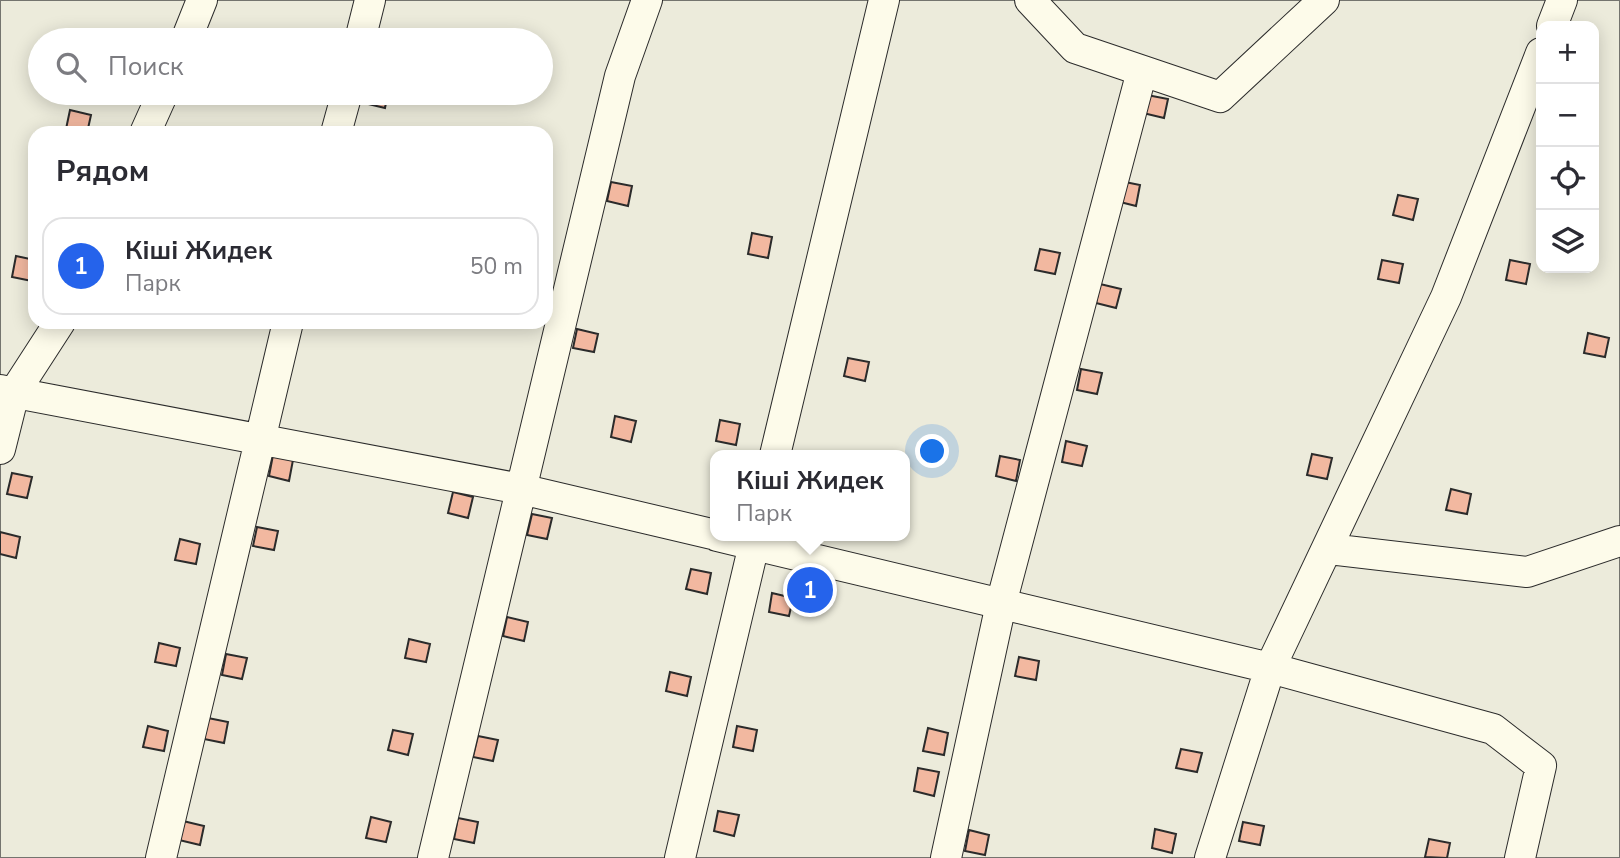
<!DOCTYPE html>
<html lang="ru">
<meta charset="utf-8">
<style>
:root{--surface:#fff;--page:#f7f7f7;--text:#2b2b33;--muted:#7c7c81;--line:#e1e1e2;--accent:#2563eb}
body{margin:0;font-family:"Nunito Sans",sans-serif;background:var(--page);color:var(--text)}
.controls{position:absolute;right:21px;top:21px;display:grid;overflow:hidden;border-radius:14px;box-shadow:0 4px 18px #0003}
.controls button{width:63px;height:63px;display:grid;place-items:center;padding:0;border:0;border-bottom:2px solid var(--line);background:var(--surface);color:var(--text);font:35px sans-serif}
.you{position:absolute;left:933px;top:452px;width:24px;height:24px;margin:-18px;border:5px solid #fff;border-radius:50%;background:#1a73e8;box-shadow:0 0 0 10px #1a73e833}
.badge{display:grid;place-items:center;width:46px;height:46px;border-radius:50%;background:var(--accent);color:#fff;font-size:23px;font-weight:700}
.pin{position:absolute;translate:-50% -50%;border:4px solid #fff;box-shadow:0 2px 7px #0006}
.popup{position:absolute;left:710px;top:450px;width:200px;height:91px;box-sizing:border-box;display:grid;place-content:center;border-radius:14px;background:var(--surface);filter:drop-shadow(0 2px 5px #0005);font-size:23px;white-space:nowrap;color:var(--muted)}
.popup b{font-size:26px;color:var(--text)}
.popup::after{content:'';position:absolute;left:50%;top:100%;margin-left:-14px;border:14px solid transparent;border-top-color:var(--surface)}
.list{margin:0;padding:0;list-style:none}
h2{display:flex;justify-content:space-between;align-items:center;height:91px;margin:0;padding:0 28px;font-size:30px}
h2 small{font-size:23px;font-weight:400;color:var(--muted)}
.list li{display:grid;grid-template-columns:46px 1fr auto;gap:21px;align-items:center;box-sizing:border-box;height:98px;margin:0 14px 14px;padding:0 14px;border:2px solid var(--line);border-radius:21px}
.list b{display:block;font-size:26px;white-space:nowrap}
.list p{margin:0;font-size:23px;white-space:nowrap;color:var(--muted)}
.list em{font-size:23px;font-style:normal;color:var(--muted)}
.icon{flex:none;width:38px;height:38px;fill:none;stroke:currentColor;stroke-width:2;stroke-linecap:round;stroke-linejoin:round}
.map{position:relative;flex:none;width:1620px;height:858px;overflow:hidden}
.search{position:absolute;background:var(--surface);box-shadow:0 4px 18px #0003;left:28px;top:28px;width:525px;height:77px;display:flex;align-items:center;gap:18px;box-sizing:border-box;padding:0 24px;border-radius:38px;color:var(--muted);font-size:26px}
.panel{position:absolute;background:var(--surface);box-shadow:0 4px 18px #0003;left:28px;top:126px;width:525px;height:203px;border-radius:21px}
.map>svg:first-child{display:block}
.green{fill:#ecebdb;stroke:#74746e;stroke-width:2;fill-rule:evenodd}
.building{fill:#f2b8a0;stroke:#2b2b2b;stroke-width:2}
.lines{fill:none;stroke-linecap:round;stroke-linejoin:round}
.minor-casing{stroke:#2b2b2b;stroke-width:32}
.minor{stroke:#fdfbea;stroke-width:30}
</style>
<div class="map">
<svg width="1620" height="858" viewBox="0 0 1620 858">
<rect width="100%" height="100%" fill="#fdfbea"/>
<path class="green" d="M0,0H1620V858H0ZM1541,26H1594V268H1541ZM40,40H541V93H40ZM35,133H546V322H35ZM716,455H904V536H716Z"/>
<path class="building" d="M366,93H388L385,108L364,103Z
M1147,95L1168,99L1164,118L1143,113Z
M70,110L91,115L87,133L66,129Z
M1120,181L1140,185L1136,206L1116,201Z
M611,182L632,186L628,206L607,201Z
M1398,195L1418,199L1413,220L1393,215Z
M752,233L772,237L768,258L748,254Z
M1040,249L1060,253L1055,274L1035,270Z
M16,256L35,260L32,281L12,277Z
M1382,260L1403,264L1399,283L1378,279Z
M1510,260L1530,264L1526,284L1506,280Z
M1100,284L1121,289L1116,308L1096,303Z
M577,329L598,334L594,352L573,348Z
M1588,333L1609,338L1605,357L1584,353Z
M848,358L869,362L865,381L844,376Z
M1081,369L1102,373L1097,394L1077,390Z
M615,416L636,421L631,442L611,437Z
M720,420L740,424L736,445L716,441Z
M1066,441L1087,446L1082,466L1062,462Z
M1312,454L1332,458L1327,479L1307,475Z
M273,455L293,460L289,481L269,476Z
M1000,456L1020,460L1016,481L996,476Z
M12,473L32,477L27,498L7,494Z
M1451,489L1471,494L1467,514L1446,510Z
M453,492L473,497L468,518L448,513Z
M532,514L552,518L547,539L527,535Z
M257,527L278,531L274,550L253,546Z
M0,532L20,537L16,558L0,554Z
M180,539L200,544L196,564L175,560Z
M691,569L711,573L707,594L686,589Z
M772,593L793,598L789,616L769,612Z
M507,617L528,622L524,641L503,636Z
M409,639L430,644L426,662L405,658Z
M159,643L180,648L176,666L155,662Z
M226,654L247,658L242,679L222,675Z
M1019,657L1039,661L1036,680L1015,676Z
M670,672L691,677L687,696L666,691Z
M208,718L228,722L224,743L204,739Z
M148,726L168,731L164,751L143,747Z
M737,726L757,730L753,751L733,747Z
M928,728L948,733L944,755L923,751Z
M393,730L413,734L408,755L388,750Z
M478,736L498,740L493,761L473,757Z
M1181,749L1202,753L1197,772L1176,768Z
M918,768L939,772L934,796L914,791Z
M718,811L739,815L734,836L714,831Z
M371,817L391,822L386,842L366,838Z
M458,818L478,822L474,843L454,839Z
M183,821L204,826L200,845L179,840Z
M1243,822L1264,826L1260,845L1239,841Z
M1155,829L1176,834L1172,853L1152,848Z
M969,830L989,835L985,855L965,851Z
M1429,839L1450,843L1447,858L1425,857Z"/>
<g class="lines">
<defs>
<path id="minor" d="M1030,0L1075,48L1220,97L1324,0
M1552,26L1562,0
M186,40L202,0
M360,40L370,0
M145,133L163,93
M336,133L347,93
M0,390L521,489L716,535
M0,449L14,393L60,322
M775,455L884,0
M717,536L1270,668L1493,729L1541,766L1520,858
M1329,549L1527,572L1620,541
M161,858L288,322
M433,858L620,76L647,0
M680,858L756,536
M946,858L1001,604L1142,71
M1210,858L1270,668L1446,297L1541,53"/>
</defs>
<use href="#minor" class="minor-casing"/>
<use href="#minor" class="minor"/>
</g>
</svg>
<div class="controls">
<button>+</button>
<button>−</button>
<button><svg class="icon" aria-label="locate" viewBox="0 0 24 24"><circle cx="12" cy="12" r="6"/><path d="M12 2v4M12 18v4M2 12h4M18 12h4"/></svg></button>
<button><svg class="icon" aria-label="layers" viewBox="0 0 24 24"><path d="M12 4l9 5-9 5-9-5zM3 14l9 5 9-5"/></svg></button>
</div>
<div class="you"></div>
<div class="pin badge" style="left:810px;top:590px">1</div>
<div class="popup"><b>Кіші Жидек</b>Парк</div>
<div class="search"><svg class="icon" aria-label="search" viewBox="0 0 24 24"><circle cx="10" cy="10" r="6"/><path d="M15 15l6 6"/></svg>Поиск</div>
<section class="panel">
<h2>Рядом<small></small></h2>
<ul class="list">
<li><span class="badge">1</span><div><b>Кіші Жидек</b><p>Парк</p></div><em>50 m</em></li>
</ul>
</section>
</div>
